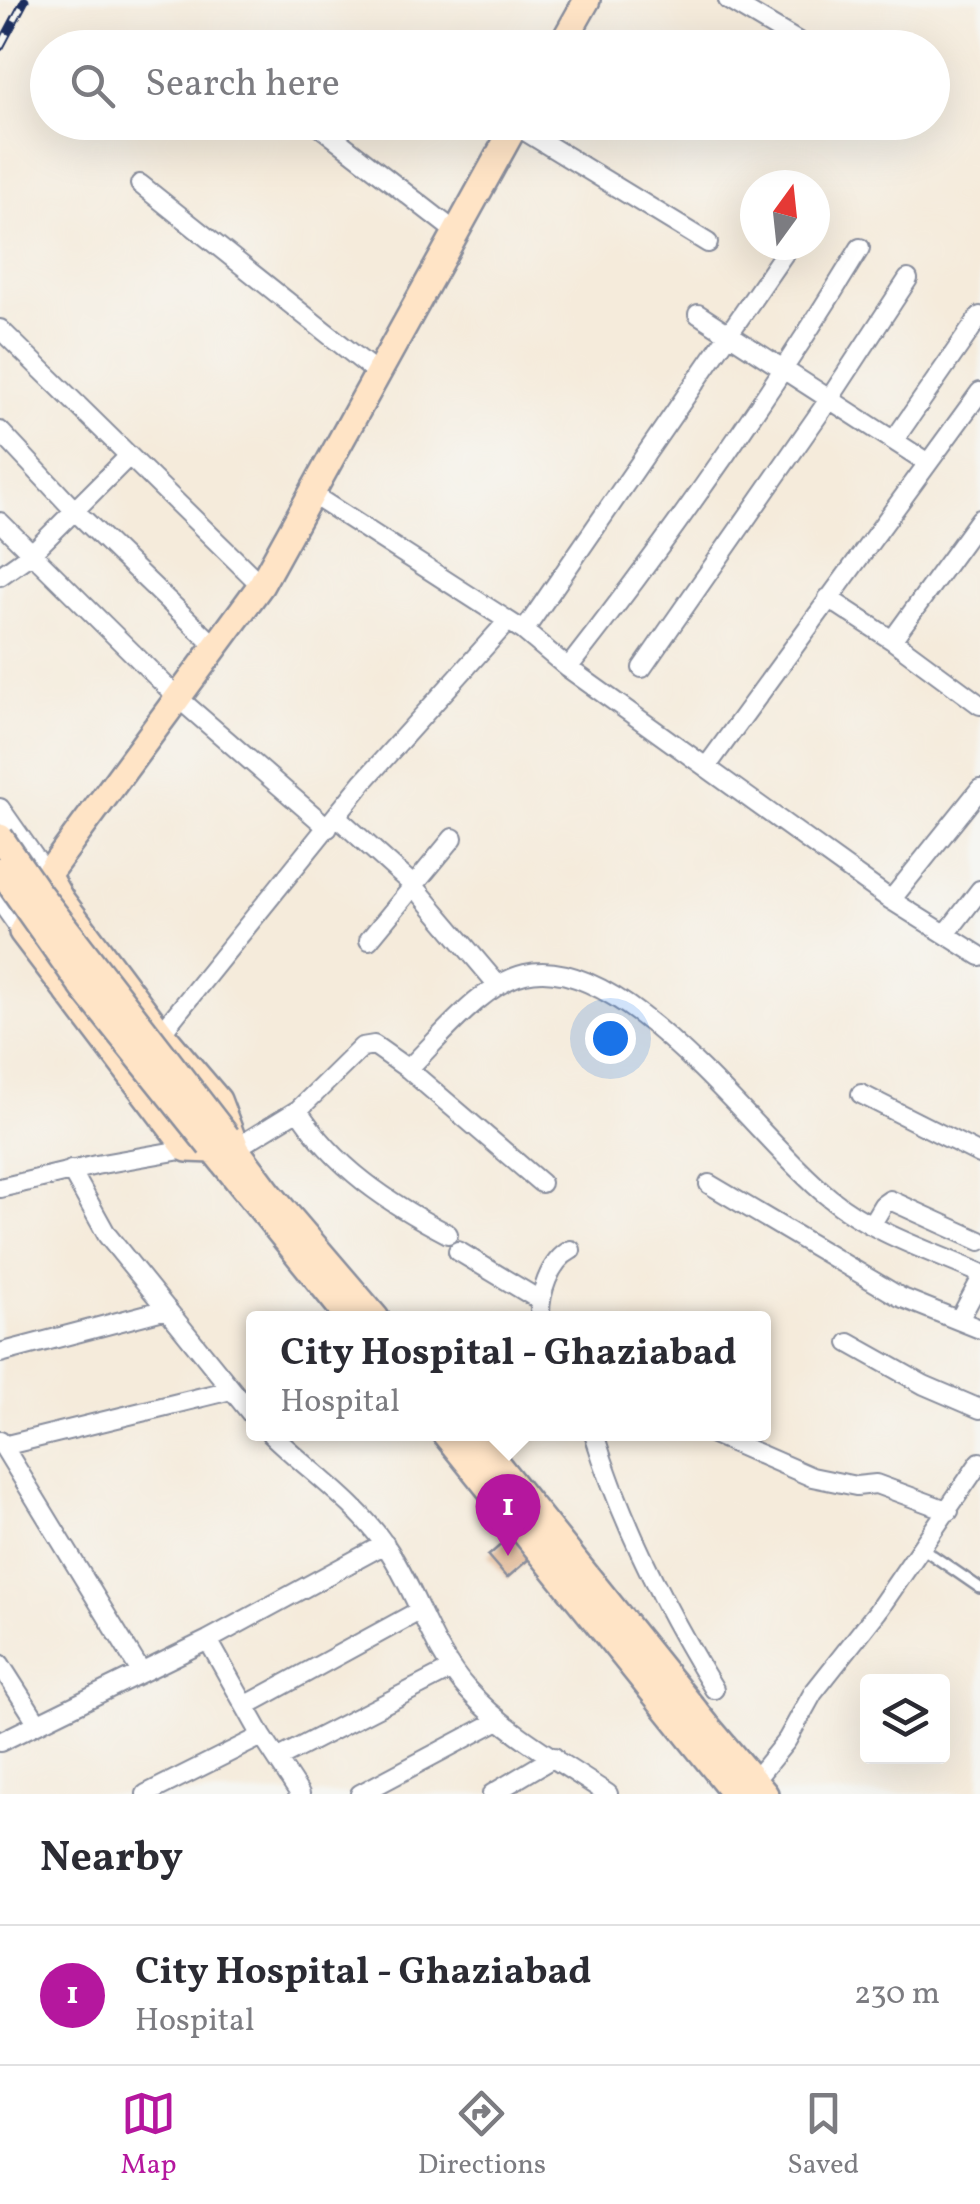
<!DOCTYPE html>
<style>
:root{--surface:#fff;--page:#f2f2f3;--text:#2b2b33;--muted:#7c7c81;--line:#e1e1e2;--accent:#b5179e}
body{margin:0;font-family:Vollkorn,serif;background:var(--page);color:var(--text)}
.controls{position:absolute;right:30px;bottom:30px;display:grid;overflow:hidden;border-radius:10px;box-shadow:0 10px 40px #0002}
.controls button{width:90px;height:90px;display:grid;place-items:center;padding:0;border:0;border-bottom:2px solid var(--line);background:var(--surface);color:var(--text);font:50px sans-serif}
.compass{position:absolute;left:740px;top:170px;width:90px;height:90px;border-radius:50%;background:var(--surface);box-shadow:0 10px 40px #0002;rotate:15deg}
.you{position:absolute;left:610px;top:1038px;width:35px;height:35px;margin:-25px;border:8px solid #fff;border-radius:50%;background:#1a73e8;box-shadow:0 0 0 15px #1a73e833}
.badge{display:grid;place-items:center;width:65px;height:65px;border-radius:50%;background:var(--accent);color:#fff;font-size:32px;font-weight:700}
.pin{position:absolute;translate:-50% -82px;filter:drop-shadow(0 2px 5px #0008)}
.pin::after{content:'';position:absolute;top:52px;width:35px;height:30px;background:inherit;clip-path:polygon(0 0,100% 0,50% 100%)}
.popup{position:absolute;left:246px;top:1311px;width:525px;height:130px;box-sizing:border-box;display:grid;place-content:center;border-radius:10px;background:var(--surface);filter:drop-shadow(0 2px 8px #0005);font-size:32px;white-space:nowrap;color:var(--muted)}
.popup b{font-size:38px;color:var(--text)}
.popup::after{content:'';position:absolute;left:50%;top:100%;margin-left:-20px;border:20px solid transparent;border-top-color:var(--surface)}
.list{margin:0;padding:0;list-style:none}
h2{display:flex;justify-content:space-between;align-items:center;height:130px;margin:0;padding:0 40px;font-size:42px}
h2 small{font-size:32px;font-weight:400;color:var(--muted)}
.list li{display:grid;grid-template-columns:65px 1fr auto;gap:30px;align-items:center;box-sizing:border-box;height:140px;padding:0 40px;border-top:2px solid var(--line)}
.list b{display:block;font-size:38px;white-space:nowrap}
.list p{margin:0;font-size:32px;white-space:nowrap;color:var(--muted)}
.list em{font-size:32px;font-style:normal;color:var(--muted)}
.icon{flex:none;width:55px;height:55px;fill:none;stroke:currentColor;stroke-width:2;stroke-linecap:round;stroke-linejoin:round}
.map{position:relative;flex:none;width:980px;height:1794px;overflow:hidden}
.search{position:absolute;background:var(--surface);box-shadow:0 10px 40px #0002;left:30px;right:30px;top:30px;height:110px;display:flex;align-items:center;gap:25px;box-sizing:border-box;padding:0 35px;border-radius:55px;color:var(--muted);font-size:38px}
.sheet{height:270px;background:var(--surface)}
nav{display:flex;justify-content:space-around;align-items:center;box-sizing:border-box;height:140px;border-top:2px solid var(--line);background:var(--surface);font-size:28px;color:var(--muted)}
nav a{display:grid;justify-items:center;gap:5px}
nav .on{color:var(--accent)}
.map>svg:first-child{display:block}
.building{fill:#e2ba98}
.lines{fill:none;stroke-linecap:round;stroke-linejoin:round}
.lane-casing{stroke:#888d9c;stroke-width:14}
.street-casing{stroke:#888d9c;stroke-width:22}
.secondary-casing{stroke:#888d9c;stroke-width:30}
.lane{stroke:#fff;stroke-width:9}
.street{stroke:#fff;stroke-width:18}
.secondary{stroke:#ffe4c6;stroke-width:25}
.rail-casing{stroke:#1b2f5e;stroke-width:9}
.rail{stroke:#f6f6f2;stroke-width:5;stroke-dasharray:15;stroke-linecap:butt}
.secondary-bridge-casing{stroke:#888d9c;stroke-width:30;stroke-linecap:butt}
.secondary-bridge{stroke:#ffe4c6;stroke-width:25}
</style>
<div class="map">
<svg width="980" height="1794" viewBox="0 0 980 1794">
<rect width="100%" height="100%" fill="#f6f6f2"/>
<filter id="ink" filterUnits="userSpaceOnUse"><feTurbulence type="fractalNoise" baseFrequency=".01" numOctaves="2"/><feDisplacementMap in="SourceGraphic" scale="20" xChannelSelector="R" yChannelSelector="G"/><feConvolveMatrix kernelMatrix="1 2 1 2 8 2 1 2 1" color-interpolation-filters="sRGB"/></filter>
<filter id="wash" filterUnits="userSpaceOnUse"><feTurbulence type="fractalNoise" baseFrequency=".0048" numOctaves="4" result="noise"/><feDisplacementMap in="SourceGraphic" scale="40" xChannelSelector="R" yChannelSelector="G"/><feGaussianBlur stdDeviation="2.25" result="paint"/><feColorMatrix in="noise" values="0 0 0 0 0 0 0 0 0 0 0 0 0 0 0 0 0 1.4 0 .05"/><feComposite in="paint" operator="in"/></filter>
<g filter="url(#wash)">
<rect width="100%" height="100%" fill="#f5ebdb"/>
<g id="blocks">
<path class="building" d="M511,1536L530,1558L507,1578L488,1556Z"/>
</g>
</g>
<g filter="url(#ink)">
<use href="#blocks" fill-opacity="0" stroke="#888d9c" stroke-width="2.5"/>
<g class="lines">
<defs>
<path id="lane" d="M922,1548L980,1588"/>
<path id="street" d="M728,0L809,48
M314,122L457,233
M515,125L708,243
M140,184L377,373
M698,314L928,463
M0,329L261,585
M0,431L74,510L215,646
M894,440L980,316
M313,495L524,631L568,668L891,900L980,956
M0,522L177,697L328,828
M0,576L31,554L128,457
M828,598L892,640L980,705
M524,631L790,245
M892,640L980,519
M568,668C673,534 771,394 860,248
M642,668L828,401L908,279
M707,766L980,392
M0,808L47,875
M337,817L415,887L497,984
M891,900L980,789
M0,901L22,932
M946,934L980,890
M369,940L453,838
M161,1033L364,781L508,621
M408,1069L541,1183
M861,1094L980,1154
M298,1110C334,1167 390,1204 448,1234
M236,1148L298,1110L362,1047L374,1045L408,1069C440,1038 482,984 525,974C625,950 758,1141 830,1198C873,1233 930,1251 980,1273
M71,1170L107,1235L253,1416
M709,1184L900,1297L980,1329
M0,1188L96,1165L187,1149
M871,1225L883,1205L890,1200L980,1241
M458,1251L541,1301
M540,1318C539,1295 549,1261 571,1250
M959,1320L980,1281
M849,1343L924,1385L980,1409
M0,1353L167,1309
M271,1434C308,1470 356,1502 385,1545C417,1591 430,1648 468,1690C506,1733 561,1762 608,1794
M594,1434C622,1524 665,1609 714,1689
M713,1434L812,1477L856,1486L876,1484L949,1511
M0,1441L141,1672
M3,1446L231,1390
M208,1640L262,1736L300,1794
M0,1664L37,1722
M245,1706L419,1611
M0,1742L208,1640L385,1544
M277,1759L450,1670
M749,1787L787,1740L813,1693L877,1612L980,1462
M146,1794L262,1736
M360,1794L499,1720
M492,1794L554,1757"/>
<path id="secondary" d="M560,48L587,0
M47,875L60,898L161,1033L218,1100L236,1148
M227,1137L269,1193L376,1318
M210,1146L349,1318
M213,1150L187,1149L22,932L47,875L261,585L517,122
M445,1434L735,1794
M473,1434L709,1728L765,1794"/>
</defs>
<use href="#lane" class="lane-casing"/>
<use href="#street" class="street-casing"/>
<use href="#secondary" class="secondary-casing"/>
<use href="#lane" class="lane"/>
<use href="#street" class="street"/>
<use href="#secondary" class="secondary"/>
<defs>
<path id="rail" d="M0,47L25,0"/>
</defs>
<use href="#rail" class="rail-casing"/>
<use href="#rail" class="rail"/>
<defs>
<path id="secondary-bridge" d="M0,837L40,895L227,1137
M0,870L84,989L210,1146"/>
</defs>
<use href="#secondary-bridge" class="secondary-bridge-casing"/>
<use href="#secondary-bridge" class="secondary-bridge"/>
</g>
</g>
</svg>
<div class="controls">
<button><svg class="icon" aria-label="layers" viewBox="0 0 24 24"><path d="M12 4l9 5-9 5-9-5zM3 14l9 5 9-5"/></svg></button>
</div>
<svg class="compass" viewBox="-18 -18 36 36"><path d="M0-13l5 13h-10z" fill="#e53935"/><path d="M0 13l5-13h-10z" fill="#7c7c81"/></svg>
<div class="you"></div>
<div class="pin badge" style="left:508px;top:1556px">1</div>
<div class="popup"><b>City Hospital - Ghaziabad</b>Hospital</div>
<div class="search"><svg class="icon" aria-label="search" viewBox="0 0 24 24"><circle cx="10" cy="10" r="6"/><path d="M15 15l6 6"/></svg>Search here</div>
</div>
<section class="sheet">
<h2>Nearby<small></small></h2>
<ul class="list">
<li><span class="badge">1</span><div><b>City Hospital - Ghaziabad</b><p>Hospital</p></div><em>230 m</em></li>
</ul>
</section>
<nav>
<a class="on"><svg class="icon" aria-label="map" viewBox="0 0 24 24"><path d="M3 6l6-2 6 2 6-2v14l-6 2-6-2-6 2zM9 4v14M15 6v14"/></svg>Map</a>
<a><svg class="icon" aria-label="directions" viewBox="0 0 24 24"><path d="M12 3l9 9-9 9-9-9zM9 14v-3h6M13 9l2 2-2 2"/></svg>Directions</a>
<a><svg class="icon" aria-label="saved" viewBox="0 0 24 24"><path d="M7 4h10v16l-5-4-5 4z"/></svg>Saved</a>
</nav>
